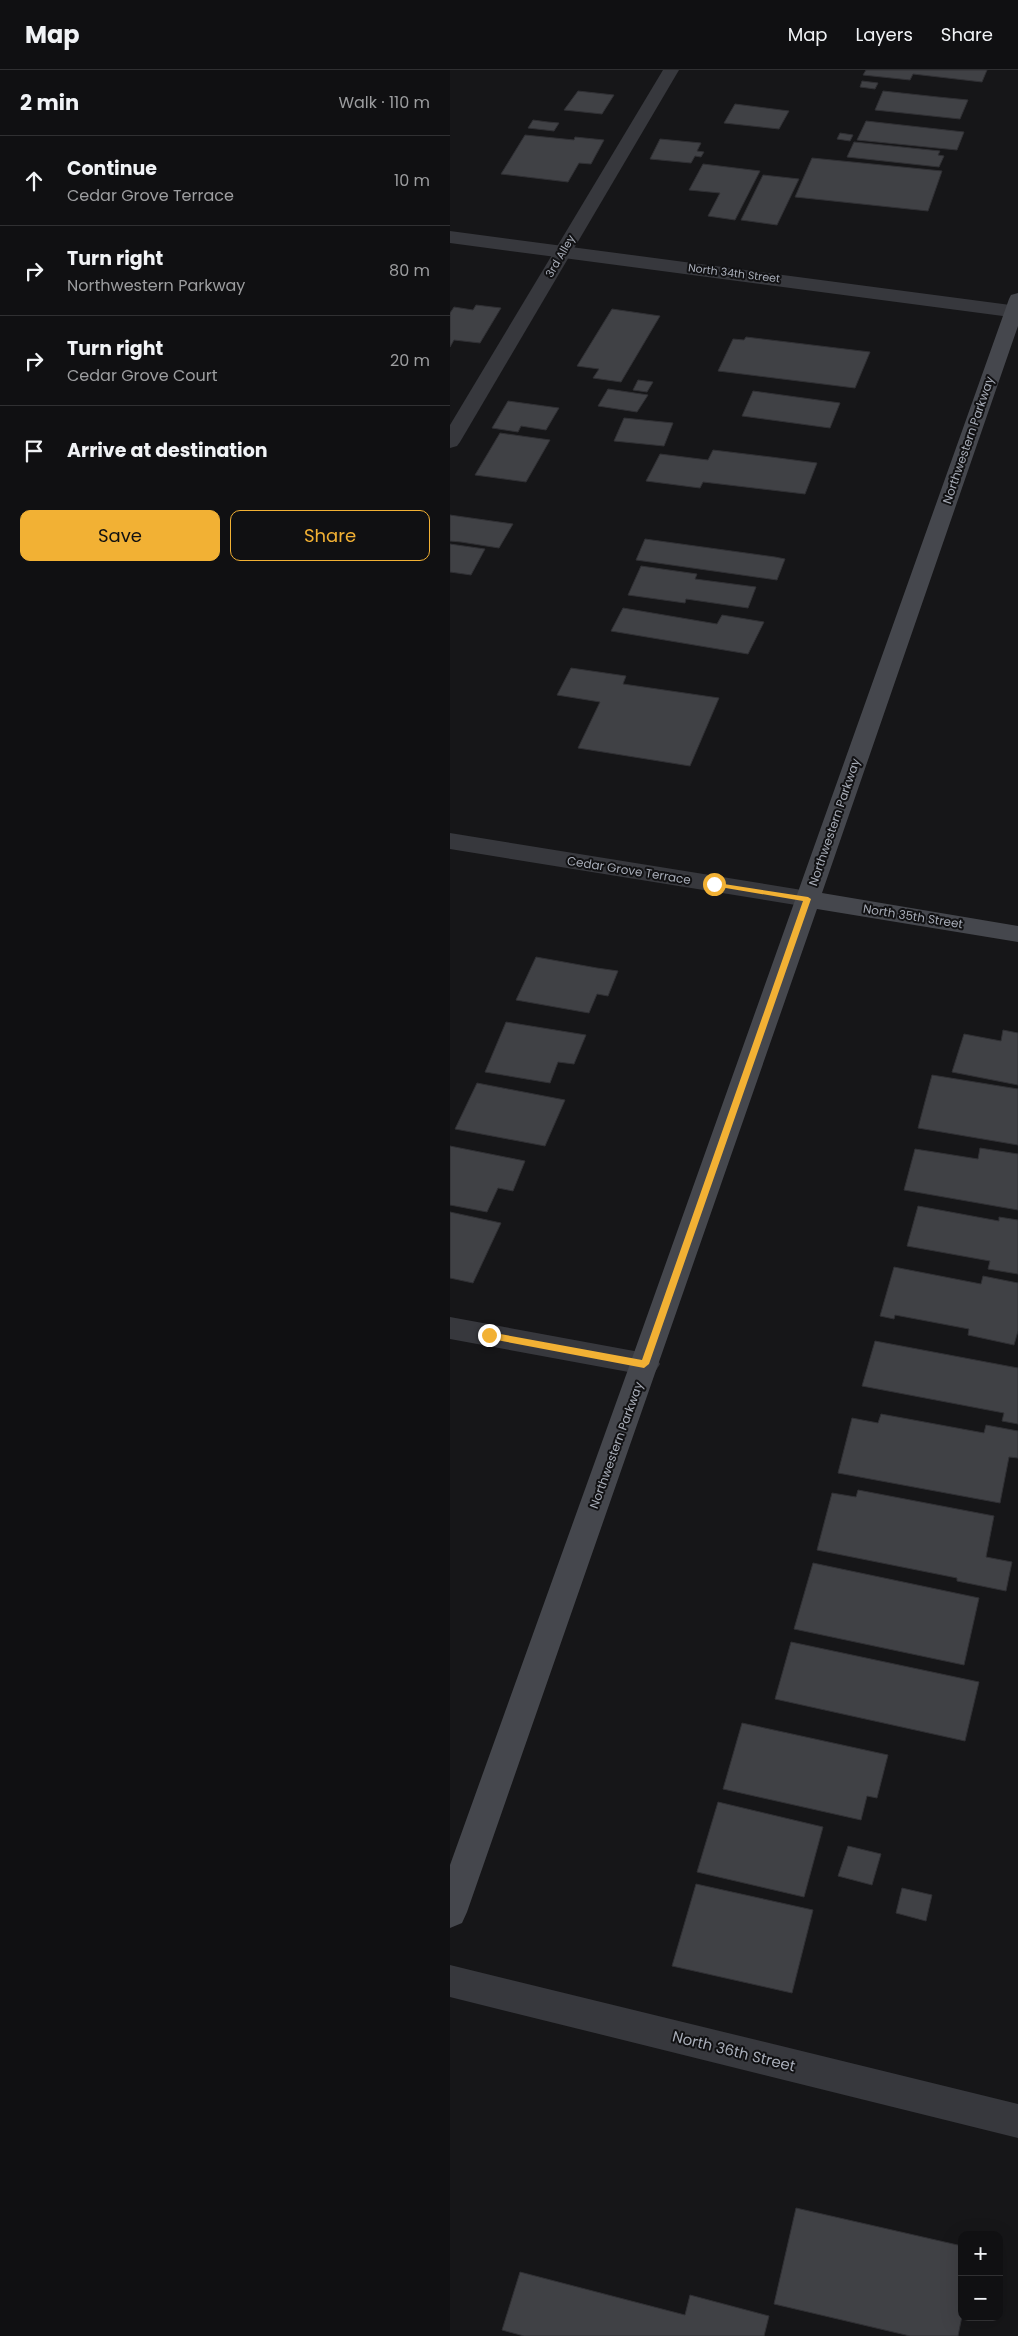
<!DOCTYPE html>
<meta charset="utf-8">
<style>
:root{--surface:#101012;--page:#1e1e20;--text:#f1f3f6;--muted:#9c9d9f;--line:#303032;--accent:#f2b134}
body{margin:0;font-family:Poppins,sans-serif;background:var(--page);color:var(--text)}
.controls{position:absolute;right:15px;bottom:15px;display:grid;overflow:hidden;border-radius:10px;box-shadow:0 5px 20px #0002}
.controls button{width:45px;height:45px;display:grid;place-items:center;padding:0;border:0;border-bottom:1px solid var(--line);background:var(--surface);color:var(--text);font:25px sans-serif}
.stop{position:absolute;width:15px;height:15px;margin:-11px;border:4px solid #f2b134;border-radius:50%;background:#fff}
.stop.end{background:#f2b134;border-color:#fff;box-shadow:0 1px 5px #0008}
.list{margin:0;padding:0;list-style:none}
h2{display:flex;justify-content:space-between;align-items:center;height:65px;margin:0;padding:0 20px;font-size:21px}
h2 small{font-size:16px;font-weight:400;color:var(--muted)}
.list li{display:grid;grid-template-columns:32px 1fr auto;gap:15px;align-items:center;box-sizing:border-box;height:90px;padding:0 20px;border-top:1px solid var(--line)}
.list b{display:block;font-size:19px;white-space:nowrap}
.list p{margin:0;font-size:16px;white-space:nowrap;color:var(--muted)}
.list em{font-size:16px;font-style:normal;color:var(--muted)}
.actions{display:flex;gap:10px;padding:15px 20px}
.actions a{flex:1;padding:11px 0;border:1px solid var(--accent);border-radius:10px;text-align:center;font-size:18px;color:var(--accent)}
.actions .main{background:var(--accent);color:#111}
.icon{flex:none;width:28px;height:28px;fill:none;stroke:currentColor;stroke-width:2;stroke-linecap:round;stroke-linejoin:round}
.map{position:relative;flex:none;width:568px;height:2266px;overflow:hidden}
header{display:flex;align-items:center;gap:30px;box-sizing:border-box;height:70px;padding:0 25px;background:var(--surface);border-bottom:1px solid var(--line)}
header strong{font-size:24px}
nav{display:flex;gap:28px;margin-inline-start:auto;font-size:18px}
main{display:flex}
aside{flex:1;background:var(--surface)}
.map>svg:first-child{display:block}
.building{fill:#404145;stroke:#303034}
.lines{fill:none;stroke-linecap:round;stroke-linejoin:round}
.lane{fill:#37383d;fill-rule:evenodd}
.street{fill:#37383d;fill-rule:evenodd}
.secondary{fill:#45474d;fill-rule:evenodd}
.route{fill:#f2b134}
.labels{text-anchor:middle;dominant-baseline:central;stroke-width:4;stroke-linejoin:round;paint-order:stroke}
.far-street-label{font-size:11px;fill:#a8adb8;stroke:#111113}
.street-label{font-size:12px;fill:#a8adb8;stroke:#111113}
.near-street-label{font-size:15px;fill:#a8adb8;stroke:#111113}
</style>
<header>
<strong>Map</strong>
<nav><a>Map</a><a>Layers</a><a>Share</a></nav>
</header>
<main>
<aside>
<h2>2 min<small>Walk · 110 m</small></h2>
<ul class="list">
<li><svg class="icon" aria-label="ahead" viewBox="0 0 24 24"><path d="M12 20V5M6 11l6-6 6 6"/></svg><div><b>Continue</b><p>Cedar Grove Terrace</p></div><em>10 m</em></li>
<li><svg class="icon" aria-label="right" viewBox="0 0 24 24"><path d="M7 20v-9h11M14 6l5 5-5 5"/></svg><div><b>Turn right</b><p>Northwestern Parkway</p></div><em>80 m</em></li>
<li><svg class="icon" aria-label="right" viewBox="0 0 24 24"><path d="M7 20v-9h11M14 6l5 5-5 5"/></svg><div><b>Turn right</b><p>Cedar Grove Court</p></div><em>20 m</em></li>
<li><svg class="icon" aria-label="arrive" viewBox="0 0 24 24"><path d="M6 21V4h12l-3 4 3 4H6"/></svg><div><b>Arrive at destination</b></div></li>
</ul>
<div class="actions"><a class="main">Save</a><a>Share</a></div>
</aside>
<div class="map">
<svg width="568" height="2266" viewBox="0 0 568 2266">
<rect width="100%" height="100%" fill="#161618"/>
<path class="building" d="M416,0H537L532,12L463,4L460,10L413,5Z
M412,11L428,13L425,19L410,17Z
M128,21L164,25L152,44L114,40Z
M433,21L488,27L518,30L510,49L425,40Z
M285,34L308,37L339,41L329,59L274,53Z
M83,50L98,52L109,53L104,61L78,58Z
M416,51L514,62L507,80L407,70Z
M390,63L403,65L400,71L387,69Z
M75,65L124,70L125,67L154,70L141,94L129,93L118,112L51,104Z
M210,69L251,73L247,81L254,82L251,87L245,86L241,93L200,89Z
M404,72L490,81L488,85L494,86L489,97L397,87Z
M362,88L492,101L478,141L345,127Z
M253,94L310,101L285,150L258,146L270,123L239,120Z
M313,105L349,109L327,155L291,150Z
M26,235L51,238L30,273L4,270L0,277V243L4,237L23,240Z
M162,239L210,246L171,312L143,308L149,299L127,296Z
M296,267L420,282L405,318L268,301L283,269L294,270Z
M188,310L203,312L197,322L183,320Z
M158,319L198,325L187,342L148,336Z
M303,321L390,333L380,358L292,346Z
M58,331L109,338L96,360L71,356L68,362L42,358Z
M174,348L223,353L214,376L164,371Z
M50,363L100,370L76,412L25,405Z
M263,380L321,387L367,393L355,424L253,412L250,418L196,411L210,384L258,390Z
M0,445L63,454L49,478L11,472L0,471Z
M195,469L325,487L335,489L327,510L186,490Z
M0,474L35,479L21,505L0,502Z
M191,496L247,504L245,509L306,517L298,538L236,529L235,533L178,525Z
M173,538L267,554L272,545L314,552L298,584L161,561Z
M121,598L176,606L173,614L269,628L240,696L128,678L150,632L107,625Z
M86,887L147,898L168,901L158,926L147,924L139,943L66,930Z
M56,952L136,965L124,994L108,992L100,1013L35,1002Z
M553,960L568,963V1015L502,1002L514,964L551,971Z
M482,1005L568,1019V1075L468,1058Z
M27,1013L115,1030L95,1076L5,1059Z
M0,1076L75,1091L63,1121L48,1118L37,1142L0,1135Z
M530,1078L568,1084V1140L454,1120L465,1079L528,1089Z
M468,1136L549,1151V1147L568,1150V1204L538,1199L540,1191L457,1176Z
M0,1142L51,1153L23,1213L0,1208Z
M444,1197L531,1214L533,1206L568,1213V1261L564,1275L518,1265L519,1259L445,1245L444,1249L430,1246Z
M425,1271L568,1298V1354L552,1351L554,1343L412,1316Z
M431,1344L534,1363L536,1355L568,1361V1388L559,1387L550,1433L388,1403L402,1348L428,1353Z
M408,1420L544,1446L536,1487L562,1492L556,1521L507,1511V1508L367,1480L382,1423L406,1427Z
M363,1493L529,1528L514,1595L344,1559Z
M341,1572L529,1612L515,1671L325,1629Z
M292,1653L438,1685L427,1728L417,1726L411,1750L273,1719Z
M268,1732L373,1757L354,1827L247,1802Z
M398,1776L431,1784L422,1815L388,1806Z
M246,1814L363,1840L342,1923L222,1896Z
M452,1818L482,1825L476,1851L446,1843Z
M346,2138L512,2176V2246L508,2266H460L324,2234Z
M70,2202L235,2245L240,2225L319,2246L314,2266H74L52,2260Z"/>
<g class="lines">
<path class="lane" d="M213,0H229L10,372L7,376L0,378V355Z"/>
<path class="street" d="M0,161L568,236V248L0,173Z
M0,763L358,821L367,823L370,829L367,835L358,837L0,779Z
M0,1247L195,1283L205,1286L210,1294L205,1302L195,1305L0,1269Z
M0,1895L568,2034V2068L0,1927Z"/>
<path class="secondary" d="M568,223V256L372,823L568,856V872L367,839L17,1842L12,1853L0,1858V1795L180,1294L559,229L561,225Z"/>
</g>
<path class="route" d="M261,812L358,827L361,829L199,1294L194,1298L36,1268L35,1265L39,1262L192,1290L353,831L264,816H261Z"/>
<g class="labels">
<g class="far-street-label">
<text transform="translate(110 186) rotate(-60)">3rd Alley</text>
<text transform="translate(284 203) rotate(7)">North 34th Street</text>
</g>
<g class="street-label">
<text transform="translate(518 370) rotate(-71)">Northwestern Parkway</text>
<text transform="translate(384 752) rotate(-71)">Northwestern Parkway</text>
<text transform="translate(179 800) rotate(9)">Cedar Grove Terrace</text>
<text transform="translate(463 846) rotate(9)">North 35th Street</text>
<text transform="translate(166 1375) rotate(-70)">Northwestern Parkway</text>
</g>
<g class="near-street-label">
<text transform="translate(284 1981) rotate(14)">North 36th Street</text>
</g>
</g>
</svg>
<div class="controls">
<button>+</button>
<button>−</button>
</div>
<div class="stop" style="left:264px;top:814px"></div>
<div class="stop end" style="left:39px;top:1265px"></div>
</div>
</main>
